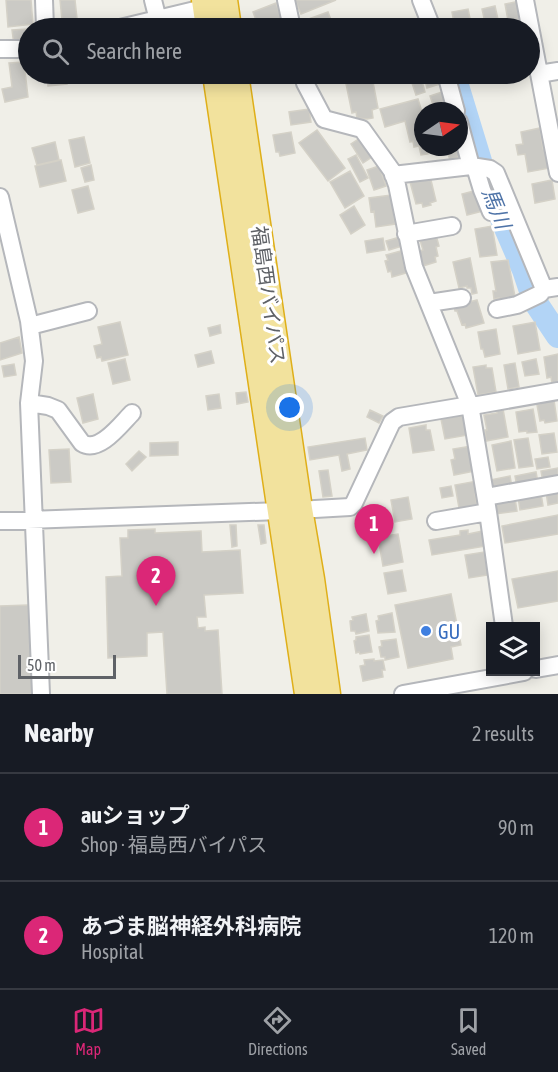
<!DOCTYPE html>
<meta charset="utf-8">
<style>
:root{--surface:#171b24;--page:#20242c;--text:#f1f3f6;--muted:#9ea1a6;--line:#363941;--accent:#db2777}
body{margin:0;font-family:"Asap Condensed","Noto Sans JP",sans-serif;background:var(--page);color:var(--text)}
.controls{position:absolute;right:18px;bottom:18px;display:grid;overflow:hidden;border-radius:0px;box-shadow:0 3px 15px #0003}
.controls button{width:54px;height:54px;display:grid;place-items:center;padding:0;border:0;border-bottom:2px solid var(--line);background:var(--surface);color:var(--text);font:30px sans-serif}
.compass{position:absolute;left:414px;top:102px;width:54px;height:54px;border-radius:50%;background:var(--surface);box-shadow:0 3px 15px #0003;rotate:77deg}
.scale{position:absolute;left:18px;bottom:15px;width:98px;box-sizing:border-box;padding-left:6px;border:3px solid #5f6267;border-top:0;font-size:16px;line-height:21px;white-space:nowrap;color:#5f6267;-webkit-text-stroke:4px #fff;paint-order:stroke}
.you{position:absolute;left:290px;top:408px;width:21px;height:21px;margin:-15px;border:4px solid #fff;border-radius:50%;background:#1a73e8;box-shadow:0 0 0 9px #1a73e833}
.badge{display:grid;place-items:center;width:39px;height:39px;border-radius:50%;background:var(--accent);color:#fff;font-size:20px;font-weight:700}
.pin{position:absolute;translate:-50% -50px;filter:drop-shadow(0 2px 3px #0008)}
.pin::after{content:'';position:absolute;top:32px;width:21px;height:18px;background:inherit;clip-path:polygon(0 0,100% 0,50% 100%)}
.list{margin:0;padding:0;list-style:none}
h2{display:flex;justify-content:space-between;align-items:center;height:78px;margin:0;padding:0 24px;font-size:26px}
h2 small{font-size:20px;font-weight:400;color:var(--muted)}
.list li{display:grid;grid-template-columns:39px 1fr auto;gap:18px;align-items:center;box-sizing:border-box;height:108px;padding:0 24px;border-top:2px solid var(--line)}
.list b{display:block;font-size:22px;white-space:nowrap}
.list p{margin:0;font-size:20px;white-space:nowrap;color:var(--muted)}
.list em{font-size:20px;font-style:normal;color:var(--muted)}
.icon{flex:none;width:33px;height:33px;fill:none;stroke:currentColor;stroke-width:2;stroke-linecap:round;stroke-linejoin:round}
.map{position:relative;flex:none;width:558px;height:694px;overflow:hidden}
.search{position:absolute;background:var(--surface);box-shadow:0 3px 15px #0003;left:18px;right:18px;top:18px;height:66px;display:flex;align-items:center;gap:15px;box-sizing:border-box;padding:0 21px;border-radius:33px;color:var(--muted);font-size:22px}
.sheet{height:294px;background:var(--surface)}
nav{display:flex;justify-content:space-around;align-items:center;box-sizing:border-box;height:84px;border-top:2px solid var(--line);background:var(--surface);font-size:16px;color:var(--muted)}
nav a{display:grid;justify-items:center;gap:3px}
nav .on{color:var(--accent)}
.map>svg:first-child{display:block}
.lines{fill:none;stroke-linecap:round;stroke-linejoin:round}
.river{stroke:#b2d4f6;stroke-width:24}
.building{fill:#cbcac5;stroke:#d4d1c7;stroke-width:1.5}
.minor-casing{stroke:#b5b7bb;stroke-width:20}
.highway-casing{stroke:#dfaf19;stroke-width:27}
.minor{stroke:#fff;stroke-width:16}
.highway{stroke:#f2e29d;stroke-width:24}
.shop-dot{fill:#3f7fe0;stroke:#fff;stroke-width:2}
.labels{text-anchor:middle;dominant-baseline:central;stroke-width:6;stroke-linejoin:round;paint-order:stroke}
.street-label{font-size:20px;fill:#5f6267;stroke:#fff}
.shop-label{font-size:20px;fill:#366cbe;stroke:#fff;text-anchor:start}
.water-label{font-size:21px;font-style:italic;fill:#4f74a8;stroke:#fff}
</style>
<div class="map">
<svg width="558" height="694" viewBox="0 0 558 694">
<rect width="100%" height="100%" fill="#f0efe8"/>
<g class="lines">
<path class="river" d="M455,79L487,184L524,270L534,300L558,336"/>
</g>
<path class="building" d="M6,0H31L33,24L8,27Z
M60,0H75L78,28H57L56,20H62Z
M295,0H336L301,14Z
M520,1L524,23L509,26L505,4Z
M276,3L283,23L268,28H259L253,12Z
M495,6L499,24L486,27L482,9Z
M468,9L472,28H455L452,12Z
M328,12L333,25L323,28H310L306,20Z
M28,29V44L14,45L12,30Z
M24,62L28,97L5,102L2,89L12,87L9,63Z
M47,74H66L67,84L48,86Z
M344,74H366L367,78L372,77L378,108L372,110L373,118L367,119L357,118L356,112L352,113Z
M420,74L425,92L416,95L410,77Z
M431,74H440L443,83L427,88L424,76Z
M445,91L451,111H435L430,96Z
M418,99L423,115V147H432V148L427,150L428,154L421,155L419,146L414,147L413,141L410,142L405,121L385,127L380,109Z
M309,109L311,122L291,125L289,112Z
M540,128L543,149H547L550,168L528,172L525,154L518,155L516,145L523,144L521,132Z
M317,130L345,168L328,181L299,143Z
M291,132L295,153L280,156L279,152H276L273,135Z
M84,137L90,163L75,167L69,140Z
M360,138L372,157L363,163L351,144Z
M55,142L59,160L37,165L32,148Z
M451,147H458L461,156L450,160L446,148Z
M356,155L368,178L360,182L348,159Z
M61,160L66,181L40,187L35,166Z
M91,165L94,180L85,182L81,168Z
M379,166L386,186L374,190L367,170Z
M350,171L364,196L345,208L330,182Z
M430,176L436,201L430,203L431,205L423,207L422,203L416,204L410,182Z
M552,180L555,199L535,203L532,184Z
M88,186L94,209L78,213L72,190Z
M478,190L483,211L467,215L462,194Z
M391,195L395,224L376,227L374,211L371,212L369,198Z
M354,206L365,225L351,234L340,215Z
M492,226L497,255L480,257L475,229Z
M436,235L439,246L436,247L438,256L435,257L436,262L423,266L419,251L423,250L420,240Z
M400,237L402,246L389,250L386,241Z
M383,238L385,250L367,253L365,241Z
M401,251L406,273L392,277L391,271L388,272L385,261L388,260L386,255Z
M470,258L477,293L472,294L471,288H467V286L459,288L453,262Z
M508,260L516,302L500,305L499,298L494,299L493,291H496L491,262Z
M477,300L484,323L466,328L465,324L462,325L457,311H455L454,306Z
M120,322L128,355L102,361L101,357L97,358L94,346L102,344L98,327Z
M535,322L540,350L518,354L513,326Z
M220,325L221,333L210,336L208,328Z
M496,329L500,354L485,357L483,349H481L478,332Z
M19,337L22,353L0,360V343Z
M211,351L214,363L198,367L195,355Z
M558,354V383L552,384L551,377L547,378L544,357Z
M125,359L130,380L113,384L108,363Z
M536,359L539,374L525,376L522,362Z
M515,363L519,387L508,389L504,365Z
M14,364L16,375L4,377L2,366Z
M486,365V368H492L496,392L478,395L473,367Z
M246,392L248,402L237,404L236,393Z
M93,394L98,419L83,423L77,398Z
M219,394L221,408L208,410L206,396Z
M554,400L557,421L545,423L544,420L540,421L537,405L540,404V403Z
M503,409L508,437L486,441L485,430H487L484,415L497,413V410Z
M533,409L537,432L527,433V431L519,432L516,412Z
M370,410L383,416L379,423L367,417Z
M464,415L468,435L445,439L441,419Z
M426,425V430H430L434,450L413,453L409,428Z
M554,433L557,452L542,454L539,435Z
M365,438L367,450L347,454L350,469L342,471L339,455L310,460L308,447Z
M528,438L533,466L519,468L514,440Z
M511,441L515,468L497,471L492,445Z
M178,442V455L150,456V443Z
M471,446L475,471L454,475L451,460L455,459L453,449Z
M69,449L71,482L51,483L49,450Z
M139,451L146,457L132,471L126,464Z
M548,457L550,467L537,469L535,459Z
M558,468V479L543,482L541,471Z
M328,470L332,496L323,497L319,471Z
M536,472L538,483L517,487L515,476Z
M510,476L512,487L492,491L490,480Z
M477,481L479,493L475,494L477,505L459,508L455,485Z
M451,486L453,496L442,498L440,488Z
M558,490V503L548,505L546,492Z
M541,493L543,506L520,510L518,497Z
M408,497L412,519L395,522L391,500Z
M515,498L517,511L495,514L493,502Z
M558,515V534L505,543L502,526Z
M230,525H236L237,546L232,547Z
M258,525H264L266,543L261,544Z
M155,529V533L201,531L202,552L240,550L243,593L204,595L206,617H197L198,628L205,627V631L218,630L222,694H167L163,632L147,633V656L108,658L106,577L122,576L120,538H128V530Z
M468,530V534L483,531L486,546L432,555L429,540L460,535V531Z
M398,534L403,562L383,566L378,537Z
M484,552L488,575L469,578L465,555Z
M402,570L406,591L388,594L384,573Z
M558,571V601L518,608L512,579Z
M451,594L461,645L451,647L453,659L408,668L395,605Z
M28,605L33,694H0V606Z
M392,613L395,632L378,633L376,621L379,620L378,616Z
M366,614L369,631L356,634L355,631H351L350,621L353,620L352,617Z
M369,635L372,652L360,654L359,652L356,653L354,641L356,640V637Z
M396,639L399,657L385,660V657H381L379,647L382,646L381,641Z
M374,659V661L383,660L385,670H382L383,677L363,681L360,666L365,665L364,660Z"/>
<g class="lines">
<defs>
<path id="minor" d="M44,0L45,28
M153,0L158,20
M286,0L292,28
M421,0L432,28
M525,0L558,173
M120,28L216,5
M0,49H28
M303,74L305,83L324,119L362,129L392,171L397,185L414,267L470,405L488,512L436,521
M446,74L456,111
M539,74L558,71
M471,166L490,169L496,173L544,289
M475,167L482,190L491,212
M393,175L471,166L459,122
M0,197L29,321L34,361L29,403L41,694
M406,234L452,226
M429,303L462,298
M497,309L517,305L540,294L544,289L558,287
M30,326L88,311
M29,403L48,406L58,410L82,443C99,454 121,424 132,413
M486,497L558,484
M488,512L504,626
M0,521L280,511L350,507L354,503L392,422L399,417L470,405H478L558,391
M536,669L558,665
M403,694L524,672"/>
<path id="highway" d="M204,0L208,28
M225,0L229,28
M215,74L307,694
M236,74L300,509L312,579L328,694"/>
</defs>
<use href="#minor" class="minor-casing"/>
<use href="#highway" class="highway-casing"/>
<use href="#minor" class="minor"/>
<use href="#highway" class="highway"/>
</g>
<circle class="shop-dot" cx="426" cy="631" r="6"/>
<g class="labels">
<g class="street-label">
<text transform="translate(269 295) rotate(82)">福島西バイパス</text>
</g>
<g class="shop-label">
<text x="438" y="631">GU</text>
</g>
<g class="water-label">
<text transform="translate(497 208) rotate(68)">馬川</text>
</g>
</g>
</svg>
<div class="controls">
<button><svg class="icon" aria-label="layers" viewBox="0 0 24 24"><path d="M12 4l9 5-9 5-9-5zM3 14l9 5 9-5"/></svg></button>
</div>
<svg class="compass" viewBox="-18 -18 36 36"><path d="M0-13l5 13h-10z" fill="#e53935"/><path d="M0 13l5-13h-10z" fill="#9ea1a6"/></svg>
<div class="scale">50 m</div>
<div class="you"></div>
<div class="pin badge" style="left:374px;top:554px">1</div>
<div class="pin badge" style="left:156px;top:606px">2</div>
<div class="search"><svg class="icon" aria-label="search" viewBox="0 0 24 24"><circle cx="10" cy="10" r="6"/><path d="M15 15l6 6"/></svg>Search here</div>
</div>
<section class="sheet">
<h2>Nearby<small>2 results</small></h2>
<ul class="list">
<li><span class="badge">1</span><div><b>auショップ</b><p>Shop · 福島西バイパス</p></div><em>90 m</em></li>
<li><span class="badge">2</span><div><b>あづま脳神経外科病院</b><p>Hospital</p></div><em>120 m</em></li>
</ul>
</section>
<nav>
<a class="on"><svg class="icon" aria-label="map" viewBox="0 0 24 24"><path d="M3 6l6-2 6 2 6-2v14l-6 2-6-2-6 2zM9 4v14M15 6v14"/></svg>Map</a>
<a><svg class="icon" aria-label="directions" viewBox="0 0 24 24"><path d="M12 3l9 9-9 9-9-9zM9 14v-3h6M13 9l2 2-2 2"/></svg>Directions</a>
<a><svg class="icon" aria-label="saved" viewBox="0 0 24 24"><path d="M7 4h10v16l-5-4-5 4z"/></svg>Saved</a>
</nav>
